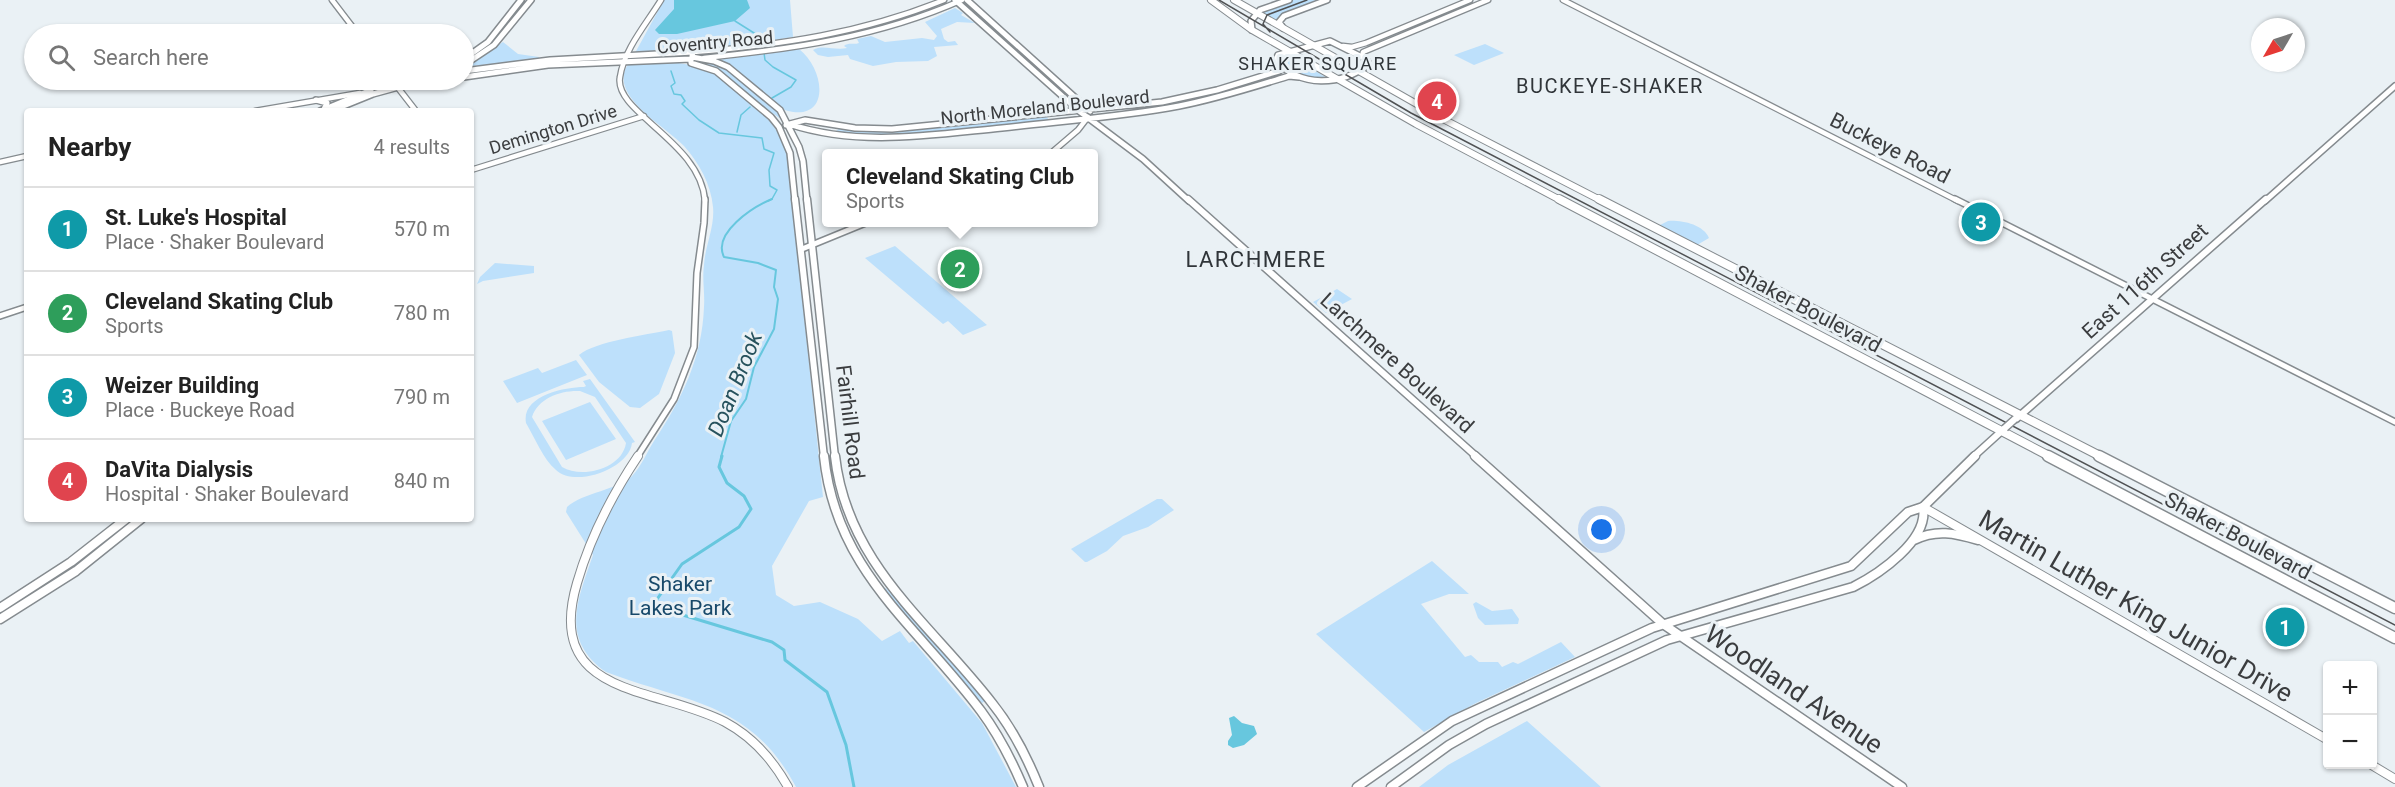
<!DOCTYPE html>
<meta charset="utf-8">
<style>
:root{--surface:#fff;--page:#f6f6f6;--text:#222;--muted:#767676;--line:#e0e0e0;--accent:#ba5328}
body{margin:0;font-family:Roboto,sans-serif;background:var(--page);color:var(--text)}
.controls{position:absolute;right:18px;bottom:18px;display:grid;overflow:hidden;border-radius:6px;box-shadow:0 2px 4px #0004}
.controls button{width:54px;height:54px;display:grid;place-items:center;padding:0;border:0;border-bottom:2px solid var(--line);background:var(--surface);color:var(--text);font:30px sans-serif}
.compass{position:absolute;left:2251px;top:18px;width:54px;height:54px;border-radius:50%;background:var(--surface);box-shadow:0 2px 4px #0004;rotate:231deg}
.you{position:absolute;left:1602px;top:530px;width:21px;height:21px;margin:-15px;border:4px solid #fff;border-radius:50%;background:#1a73e8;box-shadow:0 0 0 9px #1a73e833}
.badge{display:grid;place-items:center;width:39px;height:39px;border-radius:50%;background:var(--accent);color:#fff;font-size:20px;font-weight:700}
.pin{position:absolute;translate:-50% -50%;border:3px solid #fff;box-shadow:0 2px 6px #0006}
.popup{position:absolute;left:822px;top:149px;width:276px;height:78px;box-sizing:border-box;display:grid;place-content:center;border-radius:6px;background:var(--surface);filter:drop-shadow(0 2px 4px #0005);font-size:20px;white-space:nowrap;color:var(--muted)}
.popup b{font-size:22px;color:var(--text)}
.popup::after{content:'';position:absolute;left:50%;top:100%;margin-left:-12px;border:12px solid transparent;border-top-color:var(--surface)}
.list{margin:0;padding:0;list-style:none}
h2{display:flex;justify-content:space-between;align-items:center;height:78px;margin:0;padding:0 24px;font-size:26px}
h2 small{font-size:20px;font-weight:400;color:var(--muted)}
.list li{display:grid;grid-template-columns:39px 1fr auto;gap:18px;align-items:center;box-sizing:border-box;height:84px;padding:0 24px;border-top:2px solid var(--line)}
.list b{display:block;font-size:22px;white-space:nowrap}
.list p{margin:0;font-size:20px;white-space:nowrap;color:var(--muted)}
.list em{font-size:20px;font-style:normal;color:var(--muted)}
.icon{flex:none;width:33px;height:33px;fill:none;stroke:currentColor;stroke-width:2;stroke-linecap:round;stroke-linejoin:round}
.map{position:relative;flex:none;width:2395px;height:787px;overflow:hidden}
.search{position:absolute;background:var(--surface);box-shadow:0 2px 4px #0004;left:24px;top:24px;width:450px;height:66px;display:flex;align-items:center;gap:15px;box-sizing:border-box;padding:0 21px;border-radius:33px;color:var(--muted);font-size:22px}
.panel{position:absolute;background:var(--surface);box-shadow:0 2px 4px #0004;left:24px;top:108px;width:450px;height:414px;border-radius:6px}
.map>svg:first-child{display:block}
.green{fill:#bde0fb;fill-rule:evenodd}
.water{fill:#67c7de}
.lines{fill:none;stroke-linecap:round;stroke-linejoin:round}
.stream-far2{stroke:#67c7de;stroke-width:1.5}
.stream-far1{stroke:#67c7de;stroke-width:2}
.stream{stroke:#67c7de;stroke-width:3}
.tertiary-far2-casing{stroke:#858b8f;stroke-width:7}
.tertiary-far1-casing{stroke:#858b8f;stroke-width:8}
.tertiary-casing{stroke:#858b8f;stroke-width:10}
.secondary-far2-casing{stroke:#858b8f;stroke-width:8}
.secondary-far1-casing{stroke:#858b8f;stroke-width:9}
.secondary-casing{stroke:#858b8f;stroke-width:11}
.primary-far2-casing{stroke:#858b8f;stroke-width:8}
.primary-far1-casing{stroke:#858b8f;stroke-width:10}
.primary-casing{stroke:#858b8f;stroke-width:13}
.tertiary-far2{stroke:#fff;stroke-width:4.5}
.tertiary-far1{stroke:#fff;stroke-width:5}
.tertiary{stroke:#fff;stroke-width:8}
.secondary-far2{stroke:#fff;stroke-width:5}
.secondary-far1{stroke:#fff;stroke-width:6}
.secondary{stroke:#fff;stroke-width:8}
.primary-far2{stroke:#fff;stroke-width:6}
.primary-far1{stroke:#fff;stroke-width:8}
.primary{stroke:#fff;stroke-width:10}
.tram{stroke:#505254;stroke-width:1.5}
.secondary-bridge-casing{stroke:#858b8f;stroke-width:9;stroke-linecap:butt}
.secondary-bridge{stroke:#fff;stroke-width:6}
.labels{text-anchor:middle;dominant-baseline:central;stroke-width:6;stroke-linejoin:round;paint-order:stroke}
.far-street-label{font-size:18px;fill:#3b3d3f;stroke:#eaf1f5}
.far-neighbourhood-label{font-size:18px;letter-spacing:1.5px;fill:#303539;stroke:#eaf1f5}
.far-quarter-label{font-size:20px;letter-spacing:1.5px;fill:#303539;stroke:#eaf1f5}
.street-label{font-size:21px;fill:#3b3d3f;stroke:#eaf1f5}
.park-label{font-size:21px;fill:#18496a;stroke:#eaf1f5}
.neighbourhood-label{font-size:22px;letter-spacing:1.5px;fill:#303539;stroke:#eaf1f5}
.water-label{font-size:22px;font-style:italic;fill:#27525d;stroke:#eaf1f5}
.near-street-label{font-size:26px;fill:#3b3d3f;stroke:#eaf1f5}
</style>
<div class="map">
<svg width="2395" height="787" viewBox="0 0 2395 787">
<rect width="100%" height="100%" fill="#eaf1f5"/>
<path class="green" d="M664,0H790L793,37L736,46L635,53Z
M1294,0H1323L1283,15L1276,20L1262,12L1271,7Z
M955,8L963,13L961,15L975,23L957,22L941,29L944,39L948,42L955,41L958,45L934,47L937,56L928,61L896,62L873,66L850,59L848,55L828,57L818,55L813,50C823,44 835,51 847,48L844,46C848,42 854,45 859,43L857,39L871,36L885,42L922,38L934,40L937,36L925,22Z
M503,42L518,54L539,57L538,60L470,66L473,61Z
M1485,44L1504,53L1474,65L1454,55Z
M799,49C825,69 831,121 788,111C772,107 732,71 717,60Z
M1287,54L1327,78H1307L1282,63L1279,57Z
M700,60C730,65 768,97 785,122L761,105L722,72L697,63Z
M672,62L697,66L716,73L769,120L782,138L787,151L823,497L809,501L772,566L776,595L794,606L820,602L858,619L882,641L900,631L909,643L913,641L982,723L1016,787H796C750,701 687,703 606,672C559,639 578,599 593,555L566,512L567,507C582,493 620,489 632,476C641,467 647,452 654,441C682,399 702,358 704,307C705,293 702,279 704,265C705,246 715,226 713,207C711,184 699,163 684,146C667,127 605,95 629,63Z
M1044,116L1048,118L1047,121C977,128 905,141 835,132L840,128L857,129Z
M1668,221C1681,220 1703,224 1709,238L1697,245L1658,226Z
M895,246L987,325L963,335L948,321L943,324L865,258Z
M495,263L534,266V273L483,281L477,284L480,277Z
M1337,289L1352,299L1326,313L1313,302Z
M669,330L672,331L675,353L659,394L640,408L630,407L599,382L579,355C596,341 646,335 669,330Z
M576,360L587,375L517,403L503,381L538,368L542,373Z
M590,379L635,442L632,443C629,469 575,488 556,470C543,459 535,438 526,423C521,396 564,387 584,387L586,386L583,381ZM580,391L595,397L626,443C622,469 582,479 562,467L532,417C538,398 561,390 580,391Z
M590,402L616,439L566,460L542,421Z
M1157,499H1162L1174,510L1148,527L1123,536L1107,551L1087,562H1085L1071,549Z
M1432,561L1469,594H1449L1421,604L1465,657L1471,655L1479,662H1498L1502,667L1513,662L1518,664L1561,642L1575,657L1476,703L1424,732L1316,634Z
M886,588L985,701L982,703L882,590Z
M1476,602L1492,611L1512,609L1519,619L1518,624L1485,625L1478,618L1473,604Z
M1527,721L1601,787H1419L1448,765Z"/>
<path class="water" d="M674,0H747L750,8L735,21L677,34H659L655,30L674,9Z
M1234,716L1242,723L1254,726L1257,734L1244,745L1233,748L1228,745V741L1232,735L1229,718Z"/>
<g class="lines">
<path class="stream-far2" d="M735,21L762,38L765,60L773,67L796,80L791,87L772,98
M671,71L675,83L671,86L674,94L681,95L685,101L682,104L699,120L719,133L762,138L764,149L774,153L769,170L770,186L777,190L772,199L768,201
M737,132L741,115L750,107"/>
<path class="stream-far1" d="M721,457L731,421L746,399L754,367L774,329L778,299L774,287L776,270L758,263L724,257C712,233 753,207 772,199"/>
<path class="stream" d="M722,456L719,467L727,483L744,496L751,509L739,527L682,564L655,602L663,609L772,642L784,650L785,660L827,692L846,745L854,787"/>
<defs>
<path id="tertiary-far2" d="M332,0L358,34
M661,0C647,23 624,49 620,77C613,112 701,142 705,201
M1563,0L1958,201
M1343,46L1352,47L1366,43L1470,0
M693,52C780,45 863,33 944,0
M1362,57L1363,52L1488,0
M704,58C793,49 879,37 962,0
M392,80L416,111
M255,111L360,93
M1050,154L1078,130L1088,117
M0,162L27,156
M471,170L644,116"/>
<path id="tertiary-far1" d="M1955,199L2395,422
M802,249L868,222
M0,316L27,307
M637,457L674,399L694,347L697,273L704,223L705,199"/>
<path id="tertiary" d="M638,456C612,495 590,538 577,583C543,698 656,686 725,722C753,737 773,760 788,787
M1923,507L2328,740
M2370,764L2395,779"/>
<path id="secondary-far2" d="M955,0L1079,111L1143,159L1189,201
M967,0L1090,111
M1283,28L1279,22L1284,16L1327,0
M1252,30L1251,21L1260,10L1289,0
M1330,41L1366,59L1369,64C1341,86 1300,88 1276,60L1278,55Z
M692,57L714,61L728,67L780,110L799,147L803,161L807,201
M464,59L488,42L521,0
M691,59V63L716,71L771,117L779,127L790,153L795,201
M464,65L494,45L531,0
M464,71L550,60L693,52L692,56
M464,77L548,65L691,59
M419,84L446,80
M316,100L327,103L324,109
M320,111L371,90
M331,111L373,94L424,80
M789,124C859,147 930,135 1002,128C1061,121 1120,117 1179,106C1216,99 1253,87 1289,76L1299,77
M786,125L805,120L855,128L892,129L1162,102L1217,90L1279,71L1283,68L1280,65
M2265,201L2395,86"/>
<path id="secondary-far1" d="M795,199L824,457
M807,199L835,457
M1188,199L1477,457
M2016,419L2266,199
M1973,457L2005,428"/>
<path id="secondary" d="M824,456C836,572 917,625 981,711C998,734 1012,761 1023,787
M835,456C847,564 930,623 992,703C1012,728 1027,757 1039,787
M1475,456L1663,624L1902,787
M1923,507L1975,456
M1914,540C1936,529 1955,533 1978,540
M0,608L71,562L126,519
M0,619L76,571L141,519
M1357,787L1452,721L1652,628L1851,566L1908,512L1923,507
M1391,787L1449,745L1486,724L1667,640L1853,587C1879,574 1929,540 1923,507"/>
<path id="primary-far2" d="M1211,0L1252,30L1416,124L1562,201
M1234,0L1443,119L1602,201"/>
<path id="primary-far1" d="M1559,199L2051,457
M1599,199L2102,457"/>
<path id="primary" d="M2048,456L2395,638
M2099,456L2395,608"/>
</defs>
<use href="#tertiary-far2" class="tertiary-far2-casing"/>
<use href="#tertiary-far1" class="tertiary-far1-casing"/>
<use href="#tertiary" class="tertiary-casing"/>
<use href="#secondary-far2" class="secondary-far2-casing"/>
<use href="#secondary-far1" class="secondary-far1-casing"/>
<use href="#secondary" class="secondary-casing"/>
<use href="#primary-far2" class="primary-far2-casing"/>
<use href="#primary-far1" class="primary-far1-casing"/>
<use href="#primary" class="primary-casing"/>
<use href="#tertiary-far2" class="tertiary-far2"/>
<use href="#tertiary-far1" class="tertiary-far1"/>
<use href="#tertiary" class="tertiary"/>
<use href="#secondary-far2" class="secondary-far2"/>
<use href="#secondary-far1" class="secondary-far1"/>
<use href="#secondary" class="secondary"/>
<use href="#primary-far2" class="primary-far2"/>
<use href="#primary-far1" class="primary-far1"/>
<use href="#primary" class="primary"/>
<path class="tram" d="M1219,0L1411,113L2395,625
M1270,32L1263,24L1267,15L1307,0"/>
<defs>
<path id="secondary-bridge" d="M2005,428L2015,419"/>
</defs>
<use href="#secondary-bridge" class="secondary-bridge-casing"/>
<use href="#secondary-bridge" class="secondary-bridge"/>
</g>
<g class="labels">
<g class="far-street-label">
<text transform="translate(715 42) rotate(-5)">Coventry Road</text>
<text transform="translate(1045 107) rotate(-6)">North Moreland Boulevard</text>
<text transform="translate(553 129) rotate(-17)">Demington Drive</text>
</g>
<g class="far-neighbourhood-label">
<text x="1318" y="63">SHAKER SQUARE</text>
</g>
<g class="far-quarter-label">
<text x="1610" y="86">BUCKEYE-SHAKER</text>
</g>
<g class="street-label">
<text transform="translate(1890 148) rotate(27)">Buckeye Road</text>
<text transform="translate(2145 281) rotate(-42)">East 116th Street</text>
<text transform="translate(1808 309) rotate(28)">Shaker Boulevard</text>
<text transform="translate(1397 363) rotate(42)">Larchmere Boulevard</text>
<text transform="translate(850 422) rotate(83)">Fairhill Road</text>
<text transform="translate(2238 536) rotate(28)">Shaker Boulevard</text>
</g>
<g class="park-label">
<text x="680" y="584">Shaker<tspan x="680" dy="24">Lakes Park</tspan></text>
</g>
<g class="neighbourhood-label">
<text x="1256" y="259">LARCHMERE</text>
</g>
<g class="water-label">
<text transform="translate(735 384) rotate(-68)">Doan Brook</text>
</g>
<g class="near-street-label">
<text transform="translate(2136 606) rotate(30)">Martin Luther King Junior Drive</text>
<text transform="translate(1794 689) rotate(34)">Woodland Avenue</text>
</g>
</g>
</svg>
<div class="controls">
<button>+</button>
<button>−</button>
</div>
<svg class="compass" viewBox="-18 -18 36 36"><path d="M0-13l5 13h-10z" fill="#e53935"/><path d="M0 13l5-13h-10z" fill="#767676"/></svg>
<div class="you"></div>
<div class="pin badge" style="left:2285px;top:627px;background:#0f9aa8">1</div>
<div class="pin badge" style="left:960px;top:269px;background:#2e9e5b">2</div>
<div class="popup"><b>Cleveland Skating Club</b>Sports</div>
<div class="pin badge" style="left:1981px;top:222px;background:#0f9aa8">3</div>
<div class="pin badge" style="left:1437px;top:101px;background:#e0444e">4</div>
<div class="search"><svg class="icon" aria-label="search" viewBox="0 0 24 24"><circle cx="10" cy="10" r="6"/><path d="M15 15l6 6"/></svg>Search here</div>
<section class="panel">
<h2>Nearby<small>4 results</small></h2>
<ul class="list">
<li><span class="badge" style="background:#0f9aa8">1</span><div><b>St. Luke's Hospital</b><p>Place · Shaker Boulevard</p></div><em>570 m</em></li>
<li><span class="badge" style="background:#2e9e5b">2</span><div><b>Cleveland Skating Club</b><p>Sports</p></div><em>780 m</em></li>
<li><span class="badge" style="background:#0f9aa8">3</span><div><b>Weizer Building</b><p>Place · Buckeye Road</p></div><em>790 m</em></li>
<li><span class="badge" style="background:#e0444e">4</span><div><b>DaVita Dialysis</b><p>Hospital · Shaker Boulevard</p></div><em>840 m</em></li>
</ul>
</section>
</div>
